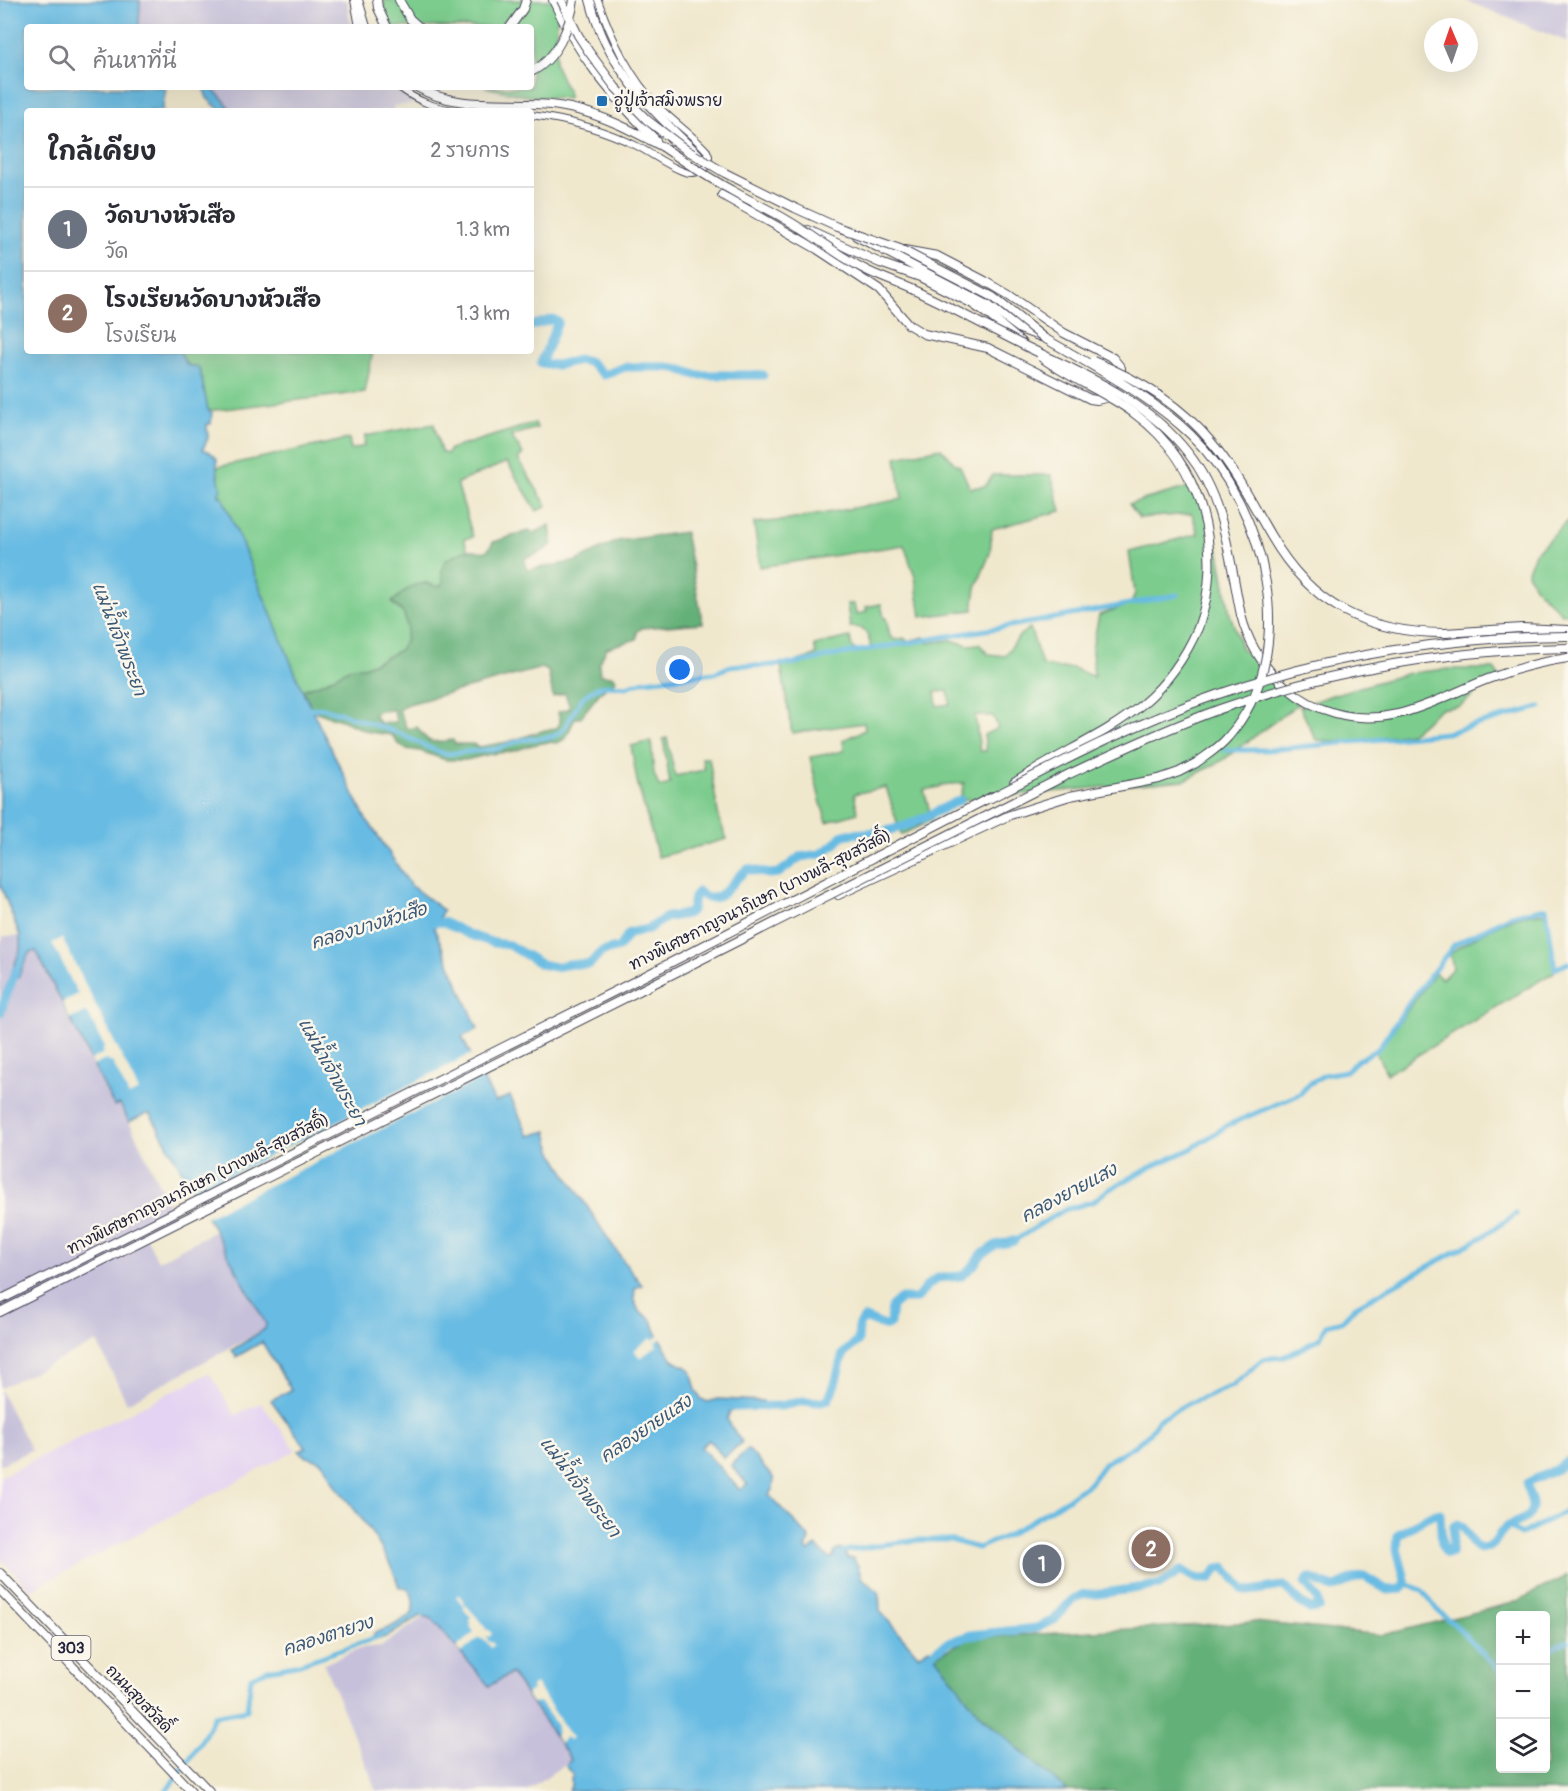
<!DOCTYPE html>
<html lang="th">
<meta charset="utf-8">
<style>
:root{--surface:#fff;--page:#f2f2f3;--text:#2b2b33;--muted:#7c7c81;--line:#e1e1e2;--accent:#1f6fb2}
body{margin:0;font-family:Pangolin,"Playpen Sans Thai",sans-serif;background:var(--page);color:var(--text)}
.controls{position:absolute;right:18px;bottom:18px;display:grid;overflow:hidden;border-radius:6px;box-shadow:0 6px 24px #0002}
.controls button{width:54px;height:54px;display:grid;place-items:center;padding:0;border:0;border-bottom:2px solid var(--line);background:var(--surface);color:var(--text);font:30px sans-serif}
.compass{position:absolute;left:1424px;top:18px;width:54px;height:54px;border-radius:50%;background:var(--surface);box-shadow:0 6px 24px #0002;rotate:358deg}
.you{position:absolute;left:680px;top:670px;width:21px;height:21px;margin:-15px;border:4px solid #fff;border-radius:50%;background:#1a73e8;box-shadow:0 0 0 9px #1a73e833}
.badge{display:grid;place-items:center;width:39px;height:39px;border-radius:50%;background:var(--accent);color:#fff;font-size:20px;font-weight:700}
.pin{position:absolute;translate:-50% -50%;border:3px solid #fff;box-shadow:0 2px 6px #0006}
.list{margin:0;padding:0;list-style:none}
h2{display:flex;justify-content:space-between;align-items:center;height:78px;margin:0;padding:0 24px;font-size:26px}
h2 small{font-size:20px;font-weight:400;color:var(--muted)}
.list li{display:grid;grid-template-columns:39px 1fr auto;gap:18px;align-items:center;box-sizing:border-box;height:84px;padding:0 24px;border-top:2px solid var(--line)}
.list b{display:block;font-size:22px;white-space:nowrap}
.list p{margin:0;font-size:20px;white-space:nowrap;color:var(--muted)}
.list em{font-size:20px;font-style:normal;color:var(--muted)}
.icon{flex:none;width:33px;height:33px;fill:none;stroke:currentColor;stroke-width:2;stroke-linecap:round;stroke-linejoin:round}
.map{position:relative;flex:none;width:1568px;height:1791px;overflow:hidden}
.search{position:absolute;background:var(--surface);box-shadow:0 6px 24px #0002;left:24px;top:24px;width:510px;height:66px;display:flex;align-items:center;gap:15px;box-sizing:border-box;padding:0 21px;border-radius:6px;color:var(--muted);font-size:22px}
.panel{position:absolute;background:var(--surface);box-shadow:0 6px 24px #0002;left:24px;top:108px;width:510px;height:246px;border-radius:6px}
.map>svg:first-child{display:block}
.built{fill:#e4d3f2}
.industrial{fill:#c6c0da}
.green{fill:#7bcc8d;stroke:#4e7764;stroke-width:1.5;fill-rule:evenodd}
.forest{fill:#64b078;stroke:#43695a;stroke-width:1.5;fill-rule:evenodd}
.water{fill:#67bbe3;stroke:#446e8f;stroke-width:1.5}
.pier{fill:#f0e8cd}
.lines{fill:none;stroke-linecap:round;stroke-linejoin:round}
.canal{stroke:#67bbe3;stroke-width:5}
.river{stroke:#67bbe3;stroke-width:9}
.minor-casing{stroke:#414051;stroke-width:8}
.major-casing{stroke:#414051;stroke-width:10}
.highway-casing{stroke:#414051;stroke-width:10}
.minor{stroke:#fff;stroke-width:6}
.major{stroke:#fff;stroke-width:8}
.highway{stroke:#fff;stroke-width:8}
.major-bridge-casing{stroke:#414051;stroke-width:10;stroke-linecap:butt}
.highway-bridge-casing{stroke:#414051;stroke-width:10;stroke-linecap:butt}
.major-bridge{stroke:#fff;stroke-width:8}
.highway-bridge{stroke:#fff;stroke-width:8}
.poi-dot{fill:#1f6fb2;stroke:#fbf7ec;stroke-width:2}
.labels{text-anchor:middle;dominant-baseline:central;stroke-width:5;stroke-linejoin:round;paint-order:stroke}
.shield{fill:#fbf7ec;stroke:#636270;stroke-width:1.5}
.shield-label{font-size:15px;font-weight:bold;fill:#22223b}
.poi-label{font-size:16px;fill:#22223b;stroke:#fbf7ec;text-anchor:start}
.street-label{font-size:16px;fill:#22223b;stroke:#fbf7ec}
.water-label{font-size:18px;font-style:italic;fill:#3a5876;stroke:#fbf7ec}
</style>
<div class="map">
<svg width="1568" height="1791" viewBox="0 0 1568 1791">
<rect width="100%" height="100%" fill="#fbf7ec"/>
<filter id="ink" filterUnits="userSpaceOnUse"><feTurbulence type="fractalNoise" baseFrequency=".0167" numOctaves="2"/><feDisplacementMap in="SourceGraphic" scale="12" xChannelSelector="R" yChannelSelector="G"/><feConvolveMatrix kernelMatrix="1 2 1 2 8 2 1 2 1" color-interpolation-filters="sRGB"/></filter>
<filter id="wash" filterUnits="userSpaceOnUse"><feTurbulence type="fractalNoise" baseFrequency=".008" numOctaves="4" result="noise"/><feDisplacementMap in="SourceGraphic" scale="24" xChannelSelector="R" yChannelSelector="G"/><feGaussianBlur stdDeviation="1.35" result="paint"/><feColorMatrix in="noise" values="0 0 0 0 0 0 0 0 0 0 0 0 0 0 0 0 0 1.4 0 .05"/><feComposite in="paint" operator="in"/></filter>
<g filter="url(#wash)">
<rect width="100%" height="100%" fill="#f0e8cd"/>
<path class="built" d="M209,1373L235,1415L261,1403L296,1450L31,1590L0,1558V1477Z
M1162,1529L1172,1551L1132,1570L1129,1561L1135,1558L1130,1547L1142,1542L1156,1531Z"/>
<path class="industrial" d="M140,0H347L349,17L353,27H139Z
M1464,0H1568V42L1548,34Z
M210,87H394L415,104L393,106V111H231L224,100Z
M4,936H20V950L8,981L18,978L29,953L35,950L113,1106L120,1103L176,1219L146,1236L158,1261L215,1231L266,1324L265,1329L127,1403L97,1342L0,1388V945Z
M0,1390L31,1450L0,1465Z
M423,1617L431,1618L489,1686L511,1672L571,1760L526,1791H377L324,1664L360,1648L382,1646Z"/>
<path class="green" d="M383,0H563L557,21L555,64L569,95L567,98L526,96L485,87H531V27H388Z
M179,351H373L365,392L208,411L200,370L187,365Z
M535,423L537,428L511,436L523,454L518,459L547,506L537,511L507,462L457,483L473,537L464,539L468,550L445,561L442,571L444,584L437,587L426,582L392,603L404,614L407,626L406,639L400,650L385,658L364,667H352L325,682L302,690L222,496H219L217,467L349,439L351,450L364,446L365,436L434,424L441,452L447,454L450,449Z
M941,448L954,463L960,466L970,488L985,486L993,475H1051L1061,511L992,529L990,553L976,588L973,610L921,617L915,577L904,545L760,567L754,523L789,520L902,499L896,457Z
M1193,486L1211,523L1218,547L1230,614L1242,649L1263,667L1298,704L1223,760L1185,780L960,800L964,783L941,785L939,787L924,790L932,820L901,835L886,787L854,794L858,813L827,822L820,800L810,757L844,751L843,740L865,730L864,723L792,733L781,666L808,658L816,654L814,645L850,637L852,647L857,652L871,649C869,635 866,626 850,627L847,604H854L856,615L867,611L866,607L881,604L884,618H886L890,636L895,640L904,638L907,641L924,637L928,643L951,640L968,645L979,644L988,654L1005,656L1020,635L1030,628L1042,665L1057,668H1073L1094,677L1092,649L1099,615L1131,604L1135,593L1129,552L1198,534L1192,514L1139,518L1129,504ZM948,691L950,704L937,706L935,692ZM975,715L993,716L998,728L984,735L986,751H980Z
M1568,520V613L1562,614L1536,588L1527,573L1535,553Z
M1448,669H1494L1502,680L1480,689L1460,706L1440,709L1411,733L1353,742L1316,740L1300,707L1332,695L1409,673Z
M667,738L675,776L704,770L702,758H709L719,819L727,839L658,857L637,781L631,746L651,741L654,774L659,787L670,784L663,739Z
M1546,913L1554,972L1387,1074L1376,1053L1435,973L1442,979L1453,968L1450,954L1457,948C1485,932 1512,912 1546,913Z"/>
<path class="forest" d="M550,525L552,544L543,551L525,558V565L528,570L577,561L617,541L685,532L703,623L642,628L637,632V639L607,648L599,664L600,675L614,676L616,680L599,694L580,718H575L566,738L558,743L548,742L532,745L514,751L490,754L466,760H446L420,751L406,749L397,743L392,735L369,732L341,720L313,711L303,690L325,682L352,667H364L385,658L400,650L406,639L407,626L404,614L392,602C408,589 415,578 437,587L443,584L442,571L445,561C452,557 461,551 468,550C481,548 484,559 493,542L528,531L534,533ZM542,668L548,671L553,697L565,693L570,708L558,712L560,722L557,728L545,730L508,742L479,747L473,744H455L453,740C431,742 430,746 417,727L407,729L399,710L405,705ZM394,710L396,722L379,723L374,715L380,711Z
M1568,1575V1791H1067L1006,1738L972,1706L935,1656L970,1638L1254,1622L1383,1635L1513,1603ZM1500,1616H1546V1768H1500Z"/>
<path class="water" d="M0,0H140L139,27H27V87H166L162,111H27V351H179L187,365L198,367L200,370L208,410L212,413L211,424H207L208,438L203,449L210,452L217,459V470L221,490L219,493V496H222L304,694L366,819L373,828L410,885L443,910L434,928L478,1029L462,1037L495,1102L510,1096L529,1136L547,1131C550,1154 563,1169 576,1189C597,1222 617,1254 642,1285L635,1288L634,1300L639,1311L652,1320L656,1332L672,1359L681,1365L687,1367L691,1371L696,1390L701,1399L708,1402L717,1399L763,1401L764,1407H742L730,1412L727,1419L736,1434L742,1442L724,1458L709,1440L701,1447L740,1490L747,1484L731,1465L748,1449L774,1479L773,1488L769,1495L807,1535L810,1540L806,1548L809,1551L816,1546L829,1558L833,1557L835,1551L840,1548L845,1551L847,1558H853L858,1566L861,1577L879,1592L880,1611L918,1655L929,1648L978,1713L1067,1791H569L571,1786V1779L573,1775L566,1765L571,1760L511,1673L489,1686L431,1618L420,1616L387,1637L374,1639V1633L391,1627L412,1614C414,1604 414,1596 408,1588L399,1587C389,1553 360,1515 337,1488C331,1481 330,1470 323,1464C315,1456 309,1462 299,1451L306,1448L271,1400L291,1390L262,1342L236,1357L232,1350L265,1329L266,1324L151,1115L147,1113L129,1122L120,1104L114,1106L36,951L29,953L18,978L8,982L20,950V936L0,884Z
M203,87H210L224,100L231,111H221L207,98Z"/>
<path class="pier" d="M62,938L139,1091L129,1096L113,1063L105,1060L93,1066L90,1060L102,1054L104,1046L87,1012L70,1019L62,1003L78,994L52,943Z
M473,1053L485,1077L204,1218L191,1195Z
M660,1335L662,1338L655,1343L657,1346L640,1358L634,1350L651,1338L653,1340Z
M459,1594L466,1605L484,1625L486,1630L488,1629L492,1634L489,1637L486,1636L489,1642L491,1641L494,1645L491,1648L486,1641L479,1638L461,1653L456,1648L474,1632L470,1626L472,1624L469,1620L471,1618L463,1608L465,1606L456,1597Z
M536,1684L572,1738L569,1740L566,1737L559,1743L555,1736L556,1735L557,1726L540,1702L532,1703L526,1694L532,1690L531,1687Z"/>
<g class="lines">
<path class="canal" d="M307,709L323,708L340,713L401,734L425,746L445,754L497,749L521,740L552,737L562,731L583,697L596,688L606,685L626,687L644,681L715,673L731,666L741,665L762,666L797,663L847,653L1034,622L1177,595
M1225,750H1268L1446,733L1540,707
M1014,1241L1063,1210L1092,1202L1108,1190L1149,1168L1191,1149L1228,1125L1300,1094L1309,1084L1324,1075L1346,1071L1358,1060L1378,1049L1412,999L1454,945L1512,915L1546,908L1555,969L1568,963
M1508,1526L1520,1535L1568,1510
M839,1555L845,1551L887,1544L918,1540H950L978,1548L1008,1535L1069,1498L1090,1483L1105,1463L1134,1446L1148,1435L1158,1420L1187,1404L1232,1386L1263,1359L1282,1357L1301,1349L1320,1338L1326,1325L1342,1321L1356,1306L1482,1237L1516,1214
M1406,1583L1423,1591L1437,1610L1454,1624L1500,1671
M1546,1651L1568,1641
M166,1791C184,1767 202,1744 214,1716L247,1710L251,1677L268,1670L300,1664L380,1636"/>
<path class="river" d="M531,326L553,319L558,322L541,363L557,365L579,360L590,362L604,375L625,367H665L676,368L696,375H763
M425,924L432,922H443L470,935L494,943L509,945L541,964L555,967L570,964H590L601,952L619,947L629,933L648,929L667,917L687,914L692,910L694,898L698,892C703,894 706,899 711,898C726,898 735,876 748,869L769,874L779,873L800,857L820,854L834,845L841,836L848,834L883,832L911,824L960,800
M0,1013L16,970
M730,1407L781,1406L803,1401L821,1402L828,1400L835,1384L843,1354L858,1341L859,1324L865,1318L884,1326L890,1324L892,1306L900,1299H917L926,1287L937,1278L962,1276L974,1265L981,1255L996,1245L1014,1241
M924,1658L949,1642L971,1635L1036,1628L1054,1620L1072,1600L1084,1594H1097L1159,1585L1182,1570C1193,1578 1198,1581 1211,1578L1218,1568L1225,1567L1244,1591C1258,1591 1270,1587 1284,1586L1302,1604L1310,1609L1319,1607L1317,1598L1305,1583L1309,1578L1333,1588L1353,1579L1364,1576L1387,1590L1402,1589L1406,1583L1397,1549L1398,1535L1429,1516L1440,1513L1442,1546L1447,1554L1451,1553L1454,1526L1458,1524L1462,1526L1474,1545L1480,1549C1501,1546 1493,1536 1508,1526C1516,1521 1527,1521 1531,1511C1535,1501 1526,1493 1527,1483L1557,1469L1568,1461"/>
</g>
</g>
<g filter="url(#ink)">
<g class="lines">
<defs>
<path id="minor" d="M354,0L359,27
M399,87C418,102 434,107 458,111
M531,115C569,120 603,129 637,146C652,154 667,165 682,171C691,175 701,173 708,166L709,156L707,151C691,133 672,121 656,104C628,75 611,37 598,0"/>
<path id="major" d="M377,0L378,8L387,27
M399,0L410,19L419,27
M510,27L523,9L526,0
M0,1573L209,1791
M0,1590L191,1791"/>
<path id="highway" d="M358,0L366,27
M553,0C578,56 613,97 656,140
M590,0C594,15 599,30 606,44C628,88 663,121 698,154
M417,87C462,114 520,97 570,108C603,115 633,131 663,147
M722,195L817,249L879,290L909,325L924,334L988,348L1090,399L1097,400L1105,398L1121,372V368L1113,358L1064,333L1009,295L985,281L937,256L904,250
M808,230L880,263L920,277L971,303L990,316L1021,342
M856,236L988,305L1020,329L1044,338L1067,351
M1241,615C1248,643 1264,668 1286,687C1301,700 1316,708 1335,713C1393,729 1436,699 1488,679C1514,669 1540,662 1568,658
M1445,633L1522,628L1568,630
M1014,783C1090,733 1158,720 1198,628
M838,895L1010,815L1070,796L1159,779L1179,772L1196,763
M0,1300L635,981L993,796
M0,1312L639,991"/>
</defs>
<use href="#minor" class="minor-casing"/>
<use href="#major" class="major-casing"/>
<use href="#highway" class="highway-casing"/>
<use href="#minor" class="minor"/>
<use href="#major" class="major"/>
<use href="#highway" class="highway"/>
<defs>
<path id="major-bridge" d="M531,72C557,59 570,27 574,0"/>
<path id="highway-bridge" d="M561,0L578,35L589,52L615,87L647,120L685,149L725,173L795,208L837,227L900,249L993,297L1044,338
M663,147C685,162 707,177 731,190C750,201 769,209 787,220C815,236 839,257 868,271C887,280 907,286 926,296C960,312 993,330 1027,347C1085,375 1147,400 1188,453C1225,499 1229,558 1241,615
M1067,351C1110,376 1155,400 1191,435C1266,508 1303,652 1228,737C1219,748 1207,755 1196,763
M1041,357C1070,379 1106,392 1135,414C1202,463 1226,552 1198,628
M1093,361C1138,379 1181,405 1212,443C1236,471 1252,504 1271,536C1311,605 1366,633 1445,633
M989,799C1063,761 1137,722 1216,695C1329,655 1448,637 1568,636
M639,991L1069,774C1119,751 1168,728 1220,709C1331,670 1450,650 1568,648"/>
</defs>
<use href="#major-bridge" class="major-bridge-casing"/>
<use href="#highway-bridge" class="highway-bridge-casing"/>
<use href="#major-bridge" class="major-bridge"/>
<use href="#highway-bridge" class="highway-bridge"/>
</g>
</g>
<rect class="poi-dot" x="596" y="95" width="12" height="12" rx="3"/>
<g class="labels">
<rect class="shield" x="51.5" y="1636" width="39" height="24" rx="4.5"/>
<g class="shield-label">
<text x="71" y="1648">303</text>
</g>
<g class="poi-label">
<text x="614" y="101">อู่ปู่เจ้าสมิงพราย</text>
</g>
<g class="street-label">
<text transform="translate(760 900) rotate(-27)">ทางพิเศษกาญจนาภิเษก (บางพลี-สุขสวัสดิ์)</text>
<text transform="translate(198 1184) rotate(-27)">ทางพิเศษกาญจนาภิเษก (บางพลี-สุขสวัสดิ์)</text>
<text transform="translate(139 1699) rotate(46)">ถนนสุขสวัสดิ์</text>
</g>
<g class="water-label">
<text transform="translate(119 639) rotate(69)">แม่น้ำเจ้าพระยา</text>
<text transform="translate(369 926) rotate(-17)">คลองบางหัวเสือ</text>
<text transform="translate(332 1072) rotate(61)">แม่น้ำเจ้าพระยา</text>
<text transform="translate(1069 1193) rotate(-28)">คลองยายแสง</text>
<text transform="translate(646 1429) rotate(-34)">คลองยายแสง</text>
<text transform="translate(580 1487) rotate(53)">แม่น้ำเจ้าพระยา</text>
<text transform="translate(328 1636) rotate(-18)">คลองตายวง</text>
</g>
</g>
</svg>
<div class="controls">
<button>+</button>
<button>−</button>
<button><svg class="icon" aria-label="layers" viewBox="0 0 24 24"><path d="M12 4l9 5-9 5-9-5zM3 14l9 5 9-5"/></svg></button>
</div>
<svg class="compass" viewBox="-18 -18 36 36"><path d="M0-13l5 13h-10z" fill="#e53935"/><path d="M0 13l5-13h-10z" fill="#7c7c81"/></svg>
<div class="you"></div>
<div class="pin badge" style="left:1042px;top:1564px;background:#6b7280">1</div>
<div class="pin badge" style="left:1151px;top:1549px;background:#8d6e63">2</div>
<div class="search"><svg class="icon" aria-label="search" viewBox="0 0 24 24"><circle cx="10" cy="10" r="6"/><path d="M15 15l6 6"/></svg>ค้นหาที่นี่</div>
<section class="panel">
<h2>ใกล้เคียง<small>2 รายการ</small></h2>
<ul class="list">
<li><span class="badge" style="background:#6b7280">1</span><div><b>วัดบางหัวเสือ</b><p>วัด</p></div><em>1.3 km</em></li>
<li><span class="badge" style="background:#8d6e63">2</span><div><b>โรงเรียนวัดบางหัวเสือ</b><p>โรงเรียน</p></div><em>1.3 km</em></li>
</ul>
</section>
</div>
